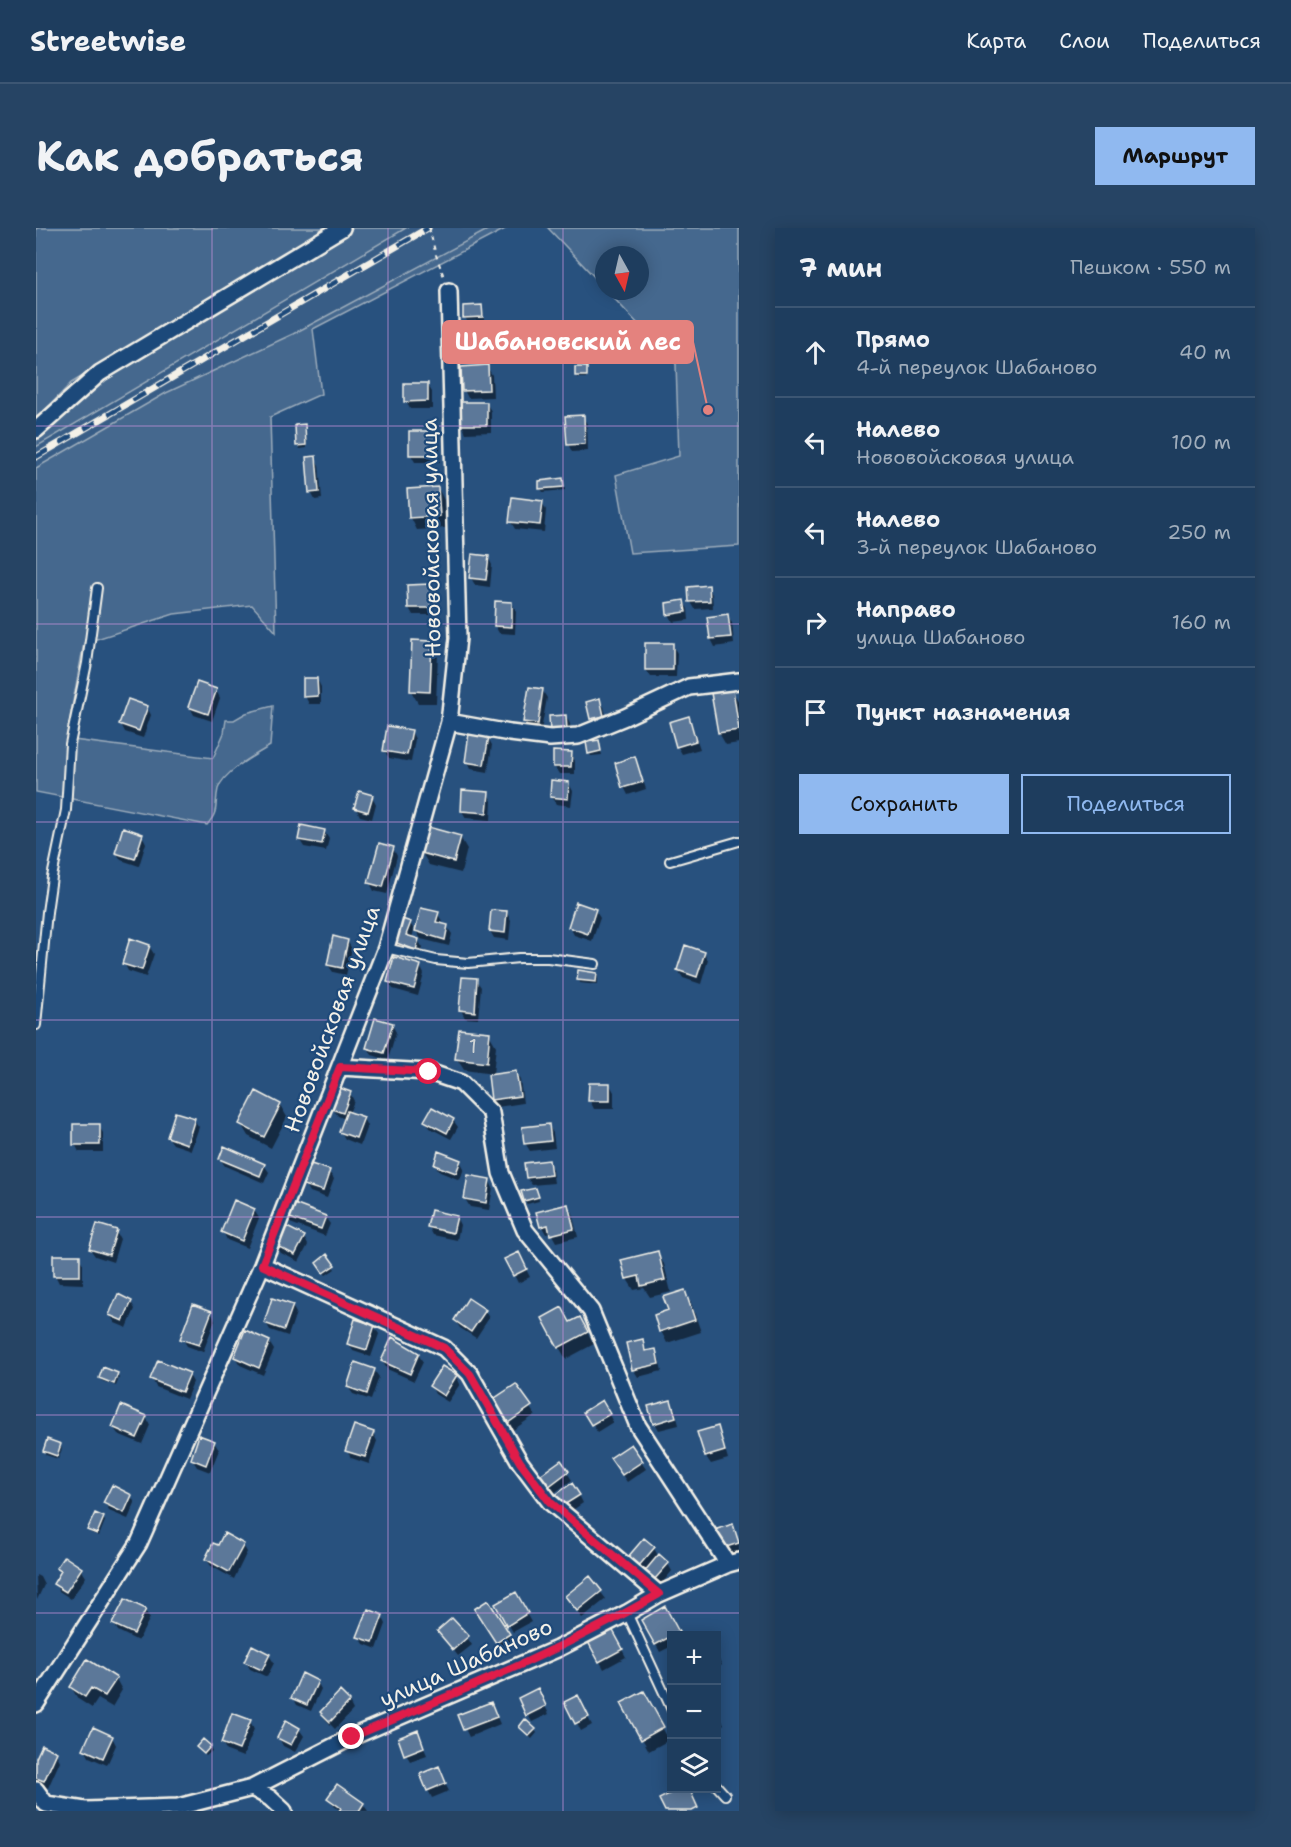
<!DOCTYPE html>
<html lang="ru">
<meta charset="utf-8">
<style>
:root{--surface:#1e3d5e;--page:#264464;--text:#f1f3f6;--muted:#a1aebc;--line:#3c5673;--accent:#90b9f0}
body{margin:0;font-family:"Shantell Sans",sans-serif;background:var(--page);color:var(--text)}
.controls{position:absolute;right:18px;bottom:18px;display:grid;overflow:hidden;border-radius:0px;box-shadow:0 3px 15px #0003}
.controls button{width:54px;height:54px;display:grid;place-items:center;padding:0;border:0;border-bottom:2px solid var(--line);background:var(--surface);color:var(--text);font:30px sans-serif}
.compass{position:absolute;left:559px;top:18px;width:54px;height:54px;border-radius:50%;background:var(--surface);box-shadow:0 3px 15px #0003;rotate:172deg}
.stop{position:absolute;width:18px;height:18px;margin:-14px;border:4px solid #e11d48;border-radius:50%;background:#fff}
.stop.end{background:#e11d48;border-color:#fff;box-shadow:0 2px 6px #0008}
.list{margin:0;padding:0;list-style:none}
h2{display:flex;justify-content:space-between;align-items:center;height:78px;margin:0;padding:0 24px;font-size:26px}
h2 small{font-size:20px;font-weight:400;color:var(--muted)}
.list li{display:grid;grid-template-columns:39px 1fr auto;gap:18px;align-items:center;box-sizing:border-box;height:90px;padding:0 24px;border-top:2px solid var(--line)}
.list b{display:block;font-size:22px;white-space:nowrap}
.list p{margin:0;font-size:20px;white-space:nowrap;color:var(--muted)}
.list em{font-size:20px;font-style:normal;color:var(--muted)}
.actions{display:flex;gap:12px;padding:18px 24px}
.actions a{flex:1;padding:14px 0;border:2px solid var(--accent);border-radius:0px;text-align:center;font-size:21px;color:var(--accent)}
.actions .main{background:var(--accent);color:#111}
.icon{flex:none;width:33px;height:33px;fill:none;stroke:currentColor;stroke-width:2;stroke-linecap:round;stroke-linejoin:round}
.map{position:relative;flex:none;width:703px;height:1583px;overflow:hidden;border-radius:0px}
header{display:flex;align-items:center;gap:36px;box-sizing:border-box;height:84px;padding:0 30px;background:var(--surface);border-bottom:2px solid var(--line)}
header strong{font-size:28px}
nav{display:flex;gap:33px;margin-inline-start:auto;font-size:21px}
.intro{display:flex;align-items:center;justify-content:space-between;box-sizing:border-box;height:144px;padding:0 36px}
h1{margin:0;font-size:42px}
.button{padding:15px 27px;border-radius:0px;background:var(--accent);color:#111;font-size:21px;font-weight:700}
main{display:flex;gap:36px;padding:0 36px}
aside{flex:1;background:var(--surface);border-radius:0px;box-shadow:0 3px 15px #0003}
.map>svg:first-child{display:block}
.built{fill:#375d86}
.green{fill:#45688e;stroke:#9cacbb;stroke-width:1.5}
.shadow{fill:#0007}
.building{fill:#5b7899;stroke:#f4f1e8;stroke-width:1.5}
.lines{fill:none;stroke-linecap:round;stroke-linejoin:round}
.lane-casing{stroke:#f4f1e8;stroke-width:12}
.street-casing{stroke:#f4f1e8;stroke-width:20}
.path{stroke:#f4f1e8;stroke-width:2;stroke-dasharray:4.5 4.5;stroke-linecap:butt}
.lane{stroke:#1f4a7a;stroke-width:8}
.street{stroke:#1f4a7a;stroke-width:15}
.rail-casing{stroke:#f4f1e8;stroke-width:7}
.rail{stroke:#1f4a7a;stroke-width:4.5;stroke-dasharray:14;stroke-linecap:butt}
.route{stroke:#e11d48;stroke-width:8}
.grid{fill:none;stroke:#b88ed4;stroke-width:1.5;stroke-opacity:0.55}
.labels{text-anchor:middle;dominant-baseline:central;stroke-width:4.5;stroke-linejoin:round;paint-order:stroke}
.number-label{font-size:20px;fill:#ced3d4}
.street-label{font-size:22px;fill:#f4f1e8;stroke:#1f4a7a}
.leader{fill:none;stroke:#e4827e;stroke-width:2}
.callout-dot{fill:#e4827e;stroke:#1f4a7a;stroke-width:2}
.callout{fill:#e4827e;stroke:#e4827e;stroke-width:2}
.callout-label{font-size:24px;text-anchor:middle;font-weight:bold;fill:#fff}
</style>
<header>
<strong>Streetwise</strong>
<nav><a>Карта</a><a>Слои</a><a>Поделиться</a></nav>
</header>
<div class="intro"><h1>Как добраться</h1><a class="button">Маршрут</a></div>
<main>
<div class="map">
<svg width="703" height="1583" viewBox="0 0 703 1583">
<rect width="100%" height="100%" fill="#28517e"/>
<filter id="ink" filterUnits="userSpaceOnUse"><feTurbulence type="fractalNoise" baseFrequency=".0167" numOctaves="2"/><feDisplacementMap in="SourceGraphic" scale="12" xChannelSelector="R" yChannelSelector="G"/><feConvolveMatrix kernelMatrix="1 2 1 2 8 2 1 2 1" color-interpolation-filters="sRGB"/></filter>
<g filter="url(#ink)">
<path class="built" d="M370,0H455L257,106L130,165L0,240V219Z"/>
<path class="green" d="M0,0H291L35,155L0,192Z
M315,0H370L0,219V213L67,148Z
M455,0H471L277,101L285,166L234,189L240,404L216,377L138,386L48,415L30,511L177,530L188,505L190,492H198L210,485L237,478L234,518C219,527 187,544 182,561C178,578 184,582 171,597L0,564V240L130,165L257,106Z
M512,0H703V318L594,325L580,247L643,228L640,136L571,63H604V27H568V59Z"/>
<path class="shadow" d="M445,79L447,82L448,92L431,93L429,89Z
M451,139L456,147L457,169L432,170L428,162Z
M550,140L552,150H542L540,147Z
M391,156L396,164V181H374L370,173Z
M450,175L455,183V204L430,205L426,197Z
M547,189L551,196L552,223L536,224L532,216Z
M268,198L270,201L271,220L264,221L262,218Z
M400,204L404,212V234H379L375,227Z
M279,230L283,237L286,271L279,272L275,264Z
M527,252L529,262L507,264L505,261L504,254Z
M402,260L408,272L410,300L381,302L375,290L373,262Z
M506,274L510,282L508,304L479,301L475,294Z
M452,329L456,337L454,359L439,357L435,350Z
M394,358L398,365V387H377L373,380Z
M672,359L676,366L677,380L659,381L655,374Z
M648,374L652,381L653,392L637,394L633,386Z
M476,375L480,383L479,406L463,405L459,398Z
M691,388L696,395L698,416L679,419L675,411L673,390Z
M396,414L402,426L400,475H382L375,463Z
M636,417L641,425L640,449H615L610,442Z
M281,451L285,459V476H273L269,468Z
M180,462L184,470L176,493L158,487L154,479Z
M506,462L511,470L505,503L493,501L488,494Z
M696,463L703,474V515L690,517L683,505L677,466Z
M563,472L568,479L572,495L560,498L556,490Z
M111,479L115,487L107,510L89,504L85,496Z
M530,488L534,496L535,509L520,510Z
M652,489L656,497L664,521L646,526L642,519L634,495Z
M375,503L379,511L375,534L353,530L348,522Z
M452,510L456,517L452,544L435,541L431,533Z
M562,513L566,527L555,528L553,525Z
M535,525L539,533V546H523L518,538Z
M598,530L602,538L610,561L592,567L588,559Z
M533,556L537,563L535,578L520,576L515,569Z
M452,566L456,573L455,592L430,590L426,583Z
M336,568L340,576L336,591L324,588L320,580Z
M288,603L293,611L290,623L268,619L263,611Z
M106,607L110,615L103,638L85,632L80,624Z
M424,609L431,621L425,645L393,637L386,625Z
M357,620L361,628L351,666L338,663L334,655Z
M559,682L564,690L556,713L538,707L534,699Z
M471,685L475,692L473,712L458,710L454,703Z
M402,686L406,693L405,697L411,699L416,706L413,718L385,711L380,703Z
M374,695L378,702L376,710L382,712L387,720L384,728L361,721L357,713Z
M311,713L316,721L310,747L297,744L292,737Z
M113,718L118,726L110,749L92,743L88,735Z
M668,725L672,732L665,756L647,750L642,742Z
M384,738L388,746L382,768L357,761L353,754Z
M561,746L562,749V757L544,755L543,751Z
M440,752L445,759L442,791L429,790L425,782Z
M356,797L360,804L352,832L336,827L332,820Z
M453,806L460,818L457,846L428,842L421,831Z
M479,845L484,852L487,875L461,879L456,872Z
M554,857H574L578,864V881H558L554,873Z
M314,865L318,873L313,885L327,890L331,898L324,917L309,911L305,904L309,891L302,888L297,881Z
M244,877L251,889L235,920L212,908L205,896Z
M158,892L163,899L155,922L137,916L132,909Z
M417,892L422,899L415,911L394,900L390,893Z
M63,898L67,905V924H43L39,916Z
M513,898L517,905L519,920L494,923L489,915Z
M184,931L228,937L233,944L228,955L189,938Z
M424,933L428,940L424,952L404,944L399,937Z
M512,934L516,941L518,955L496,957L491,950Z
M293,944L298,951L291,970L274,964L270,957Z
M453,952L457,960L453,982L434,979L429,971Z
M501,964L503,973L491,976L489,973Z
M531,978L536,985L542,1009L520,1014L515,1005L510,1006L506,999L502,985Z
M218,982L223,990L211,1020L191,1012L187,1004Z
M250,988L289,989L294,996L289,1008L254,995Z
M420,989L424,997L421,1012L397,1007L393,999Z
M80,1004L84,1011L77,1034L59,1028L54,1021Z
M268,1009L272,1017L263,1034L245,1025L240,1017Z
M621,1025L628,1036L635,1064L614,1069L608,1060L598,1062L591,1051L587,1033Z
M290,1028L299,1041L290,1047L281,1035Z
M43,1029L47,1036V1056L23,1055L19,1047Z
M486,1033L494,1049L482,1055L478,1047Z
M648,1064L655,1075L665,1104L631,1115L625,1103Z
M95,1074L99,1081L91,1100L79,1095L74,1087Z
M256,1078L260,1085L252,1108L234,1102L230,1095Z
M449,1083L453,1090L440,1110L424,1100L419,1092Z
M175,1084L179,1092L167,1124L151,1118L146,1110Z
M534,1096L549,1100L558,1116L530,1131L523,1119Z
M338,1098L343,1106L335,1129L317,1123L312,1115Z
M606,1113L611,1124L619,1122L623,1130L626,1143L602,1149L597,1141Z
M233,1114L238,1122L227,1147L204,1137L199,1129Z
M382,1126L387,1134L378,1153L351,1141L346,1133Z
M338,1142L343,1149L335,1172L317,1166L312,1159Z
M81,1146L83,1150L80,1158L66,1153L64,1150Z
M153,1147L157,1154L150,1171L120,1159L116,1151Z
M420,1148L424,1156L412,1174L399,1166L395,1158Z
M479,1158L499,1187L477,1202L462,1180Z
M634,1173L639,1181L643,1197L623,1202L619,1195Z
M566,1174L577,1194L561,1204L549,1184Z
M110,1189L114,1197L106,1216L82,1206L77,1199Z
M681,1200L685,1207L692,1231L675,1236L670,1229L663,1205Z
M337,1205L341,1213L333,1236L315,1230L311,1222Z
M178,1214L183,1222L174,1244L161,1239L156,1231Z
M24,1217L26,1221L22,1231L10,1227L8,1223Z
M524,1234L536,1252L514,1268L502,1251Z
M605,1234L610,1241L591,1254L580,1238Z
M543,1267L547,1275L531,1286L524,1276Z
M95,1268L99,1275L92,1291L73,1283L69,1275Z
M67,1290L69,1293L63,1308L55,1305L53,1302Z
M696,1298L703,1314V1324L693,1327L688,1320Z
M207,1317L211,1324L198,1351L175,1338L170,1331L183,1319Z
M618,1320L622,1328L632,1336L636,1343L623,1359L597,1338Z
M22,1340L45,1341L50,1349L35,1371L23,1363L19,1356L25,1346Z
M0,1347L4,1349L8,1357L1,1372Z
M554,1350L570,1371L546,1390L531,1368Z
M479,1366L495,1394L477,1404L461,1377Z
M90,1373L109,1383L114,1390L102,1413L82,1403L78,1396Z
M628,1380L643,1408H636V1418L624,1424L607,1393Z
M346,1388L350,1396L341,1421L328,1416L323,1408Z
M444,1389L473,1407L477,1414L465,1422Z
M575,1401L590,1429L568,1441L553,1413Z
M403,1403L431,1409L436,1417L422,1428Z
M233,1427L238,1435L231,1449L214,1441L210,1434Z
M680,1427L686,1437L680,1440Z
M80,1451L86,1462L76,1479L62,1471L56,1480L42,1471L35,1459Z
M281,1454L285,1461L275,1483L261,1477L257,1469Z
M607,1465L633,1512L613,1523L587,1476Z
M541,1469L556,1497L545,1503L530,1475Z
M505,1470L513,1486L496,1494L492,1487Z
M313,1474L317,1482L299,1501L290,1492L285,1484Z
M455,1476L464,1496L433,1509L423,1488Z
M680,1483L688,1496L680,1500Z
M214,1493L218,1501L207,1529L191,1523L186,1515Z
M484,1499L499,1502L501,1505L496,1511Z
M263,1501L268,1508L259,1524L247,1518L243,1510Z
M381,1504L391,1527L374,1533L370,1526Z
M76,1509L80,1517L71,1537L53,1529L49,1521Z
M162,1519H174L176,1523L170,1528Z
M20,1525L24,1533L12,1560L0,1555V1533Z
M404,1546L413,1563L396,1570L392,1562Z
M293,1570L327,1576L332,1583H305L298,1578Z"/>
<path class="building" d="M446,77L447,89L427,90V78Z
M452,137L453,162L426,163L425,139Z
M539,139H551V148H539Z
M368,155H392V173L368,174Z
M424,174H451V197H425Z
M548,187L549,216L531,217L529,188Z
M269,196L270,217L260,218L259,197Z
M373,203H401V227H373Z
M280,228L283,264L273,265L270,229Z
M527,250L528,259L503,261V253Z
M402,259L404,288L373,290L371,261Z
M476,269L507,273L504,297L473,294Z
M436,326L453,328L450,352L433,350Z
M395,356V380H372L371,357Z
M673,357L674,373L653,374L652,359Z
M648,372L650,384L631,387L630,375Z
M459,373L476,374V399L458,398Z
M692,386L695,409L674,411L671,389Z
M376,412L396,413L394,464L374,463Z
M609,415H637V442H609Z
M267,450H281L282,468L267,469Z
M161,454L181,461L172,486L152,479Z
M493,459L507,461L502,496L487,494Z
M697,461L703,502L682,505L675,465Z
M564,470L568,488L554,491L550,474Z
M92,471L112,478L103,503L83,496Z
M530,487L531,502L514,503L513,488Z
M653,488L660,513L640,519L633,494Z
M351,498L376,502L371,527L347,523Z
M433,505L453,508L448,537L429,534Z
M563,512L565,523L552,526L550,514Z
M517,523L536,524L535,539H517Z
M599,528L607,554L586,560L579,535Z
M515,552L533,554L532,571L514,569Z
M426,562L453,564L451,585L425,583Z
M323,563L337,567L332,584L318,580Z
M265,597L289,602L286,616L262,612Z
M87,599L107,606L99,631L79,625Z
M392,599L425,608L418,634L385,625Z
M343,615L358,619L347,659L332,655Z
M540,674L560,681L552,706L532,699Z
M385,680L403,684L400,694L412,697L409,712L379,703Z
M455,682L471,683L469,705L453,703Z
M363,690L375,694L370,707L383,711L380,722L355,713Z
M297,708L312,712L306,740L291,737Z
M94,710L114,717L106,742L86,736Z
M649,717L669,724L661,749L641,742Z
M358,729L385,737L378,761L351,754Z
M542,742L561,745L560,754L541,752Z
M426,749L441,750L439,784L423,782Z
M339,790L357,795L348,825L330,820Z
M423,801L454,804L451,835L419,831Z
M480,843L484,868L455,872L452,847Z
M553,855H574V873H552Z
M304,860L315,864L307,885L296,881Z
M220,863L245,876L228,909L203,896Z
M396,879L418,891L411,905L388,893Z
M311,883L328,889L320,910L303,904Z
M139,884L159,890L151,916L131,909Z
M37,896H64V917H37Z
M513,896L515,913L488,916L486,899Z
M188,918L229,936L224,948L183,931Z
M402,923L425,932L420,945L398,937Z
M513,932L515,947L490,950L488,935Z
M275,936L294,942L287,963L268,957Z
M432,947L454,951L450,975L428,971Z
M500,960L503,969L488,973L485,963Z
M198,972L219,981L206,1013L185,1004Z
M253,974L290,988L285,1001L248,988Z
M532,976L538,1001L514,1007L512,997L504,999L500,984Z
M395,982L421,988L417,1005L391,999Z
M61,996L81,1002L73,1027L53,1021Z
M249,998L269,1008L259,1027L239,1017Z
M622,1023L629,1052L605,1058L603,1048L590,1051L585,1032Z
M483,1024L491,1041L477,1048L468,1031Z
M291,1026L299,1037L287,1045L280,1035Z
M17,1027H44V1048H17Z
M649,1062L659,1092L623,1104L618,1087L632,1082L627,1069Z
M82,1066L96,1073L87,1093L73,1087Z
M236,1070L257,1077L248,1102L228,1095Z
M432,1070L450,1082L435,1104L418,1092Z
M157,1076L176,1083L163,1117L144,1111Z
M526,1079L534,1094L544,1089L552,1104L522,1120L506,1090Z
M319,1091L339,1097L331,1122L311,1116Z
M209,1102L234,1113L223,1140L198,1129Z
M356,1109L383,1125L374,1146L345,1133Z
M607,1111L609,1123L620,1121L623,1136L596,1142L590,1115Z
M122,1132L154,1145L146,1164L114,1151Z
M319,1134L339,1141L331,1166L311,1159Z
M406,1138L421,1147L408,1168L393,1158Z
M67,1139L82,1145L78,1156L63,1150Z
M480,1156L496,1178L472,1195L456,1172Z
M566,1172L574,1186L555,1197L547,1184Z
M635,1172L640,1189L617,1196L612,1178Z
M85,1177L111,1188L101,1210L76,1199Z
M318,1197L338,1204L329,1229L309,1223Z
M682,1198L689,1223L669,1229L661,1204Z
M163,1207L179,1213L170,1237L155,1231Z
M11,1211L25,1216L21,1228L7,1223Z
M595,1216L607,1233L586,1247L574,1230Z
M525,1232L533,1243L508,1262L500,1250Z
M536,1255L544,1267L525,1279L518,1268Z
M76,1257L96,1267L88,1285L67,1275Z
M59,1285L68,1289L61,1306L51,1302Z
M697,1296L703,1315L687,1320L681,1301Z
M188,1305L208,1316L193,1344L169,1331L177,1315L182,1317Z
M608,1310L619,1319L602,1339L591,1330Z
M623,1326L633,1335L618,1352L608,1344Z
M28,1328L46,1340L30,1364L17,1356L25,1343L20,1340Z
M554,1348L566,1363L541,1383L529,1368Z
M480,1364L492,1385L471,1398L459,1376Z
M89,1371L110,1381L98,1406L76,1396Z
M452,1372L474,1406L460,1415L438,1381Z
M629,1378L643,1404L619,1417L605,1392Z
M332,1381L347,1387L337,1414L321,1409Z
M416,1390L433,1408L417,1422L401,1403Z
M575,1399L587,1421L563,1434L551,1412Z
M216,1417L234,1426L226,1442L208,1434Z
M51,1431L81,1450L69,1468L55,1460L49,1469L34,1459Z
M266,1445L282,1453L271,1477L255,1470Z
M502,1460L510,1478L490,1488L482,1470Z
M304,1463L314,1473L294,1494L284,1484Z
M608,1463L628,1499L605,1512L585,1475Z
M542,1467L553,1489L539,1496L528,1474Z
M455,1474L461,1489L427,1502L421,1487Z
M196,1485L215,1492L203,1522L185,1515Z
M489,1491L500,1501L493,1508L483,1499Z
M250,1492L264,1500L255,1517L241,1510Z
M57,1499L77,1508L67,1530L47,1521Z
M382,1502L388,1519L368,1527L362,1510Z
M167,1511L175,1518L168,1526L160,1519Z
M6,1517L21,1524L8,1553L0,1550V1530Z
M403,1538L410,1555L391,1563L384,1546Z
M301,1556L328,1575L323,1583H303L305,1580L291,1570Z
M645,1560H653L662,1580L656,1583H629L623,1571Z"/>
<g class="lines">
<defs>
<path id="lane" d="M634,633L703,613
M350,720L400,732L432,735L483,730H512L559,736
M0,797L11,684L16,649L30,582L34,516L51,435L61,360
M591,1385L636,1482
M680,1557L689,1567"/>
<path id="street" d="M0,202L64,145L306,0
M413,494L474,505L514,510L542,508L589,489L653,459L703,453
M304,839L393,844L425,855L455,885L465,945L489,1002L555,1083L602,1198L692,1336
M226,1037L408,1120L434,1146L484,1234L514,1274L623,1366
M0,1476L103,1315L226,1037L350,720L413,494L422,410L413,63
M216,1560L234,1570L248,1583
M0,1562L10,1576L49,1582L142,1579L216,1560L316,1509L521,1421L591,1385L623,1366L692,1336L703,1333"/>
</defs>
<use href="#lane" class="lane-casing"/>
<use href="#street" class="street-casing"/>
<path class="path" d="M393,0L400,27L408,49"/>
<use href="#lane" class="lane"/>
<use href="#street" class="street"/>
<defs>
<path id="rail" d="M0,229L392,0"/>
</defs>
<use href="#rail" class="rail-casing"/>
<use href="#rail" class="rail"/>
</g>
</g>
<g class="lines" filter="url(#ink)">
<path class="route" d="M316,1509C420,1465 525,1423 623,1366L514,1274L484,1234L434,1146L408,1120L226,1037L304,839L393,844"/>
</g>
<path class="grid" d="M176,0V1583M352,0V1583M527,0V1583M0,198H703M0,396H703M0,594H703M0,792H703M0,989H703M0,1187H703M0,1385H703"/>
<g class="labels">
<g class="number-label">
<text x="437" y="818">1</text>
</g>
<g class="street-label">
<text transform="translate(395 310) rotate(-91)">Нововойсковая улица</text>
<text transform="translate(296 791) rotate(-70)">Нововойсковая улица</text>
<text transform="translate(430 1435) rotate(-24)">улица Шабаново</text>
</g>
</g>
<path class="leader" d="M672 182L657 114"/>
<circle class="callout-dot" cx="672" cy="182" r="6"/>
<rect class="callout" x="407" y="93" width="250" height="42" rx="6"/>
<g class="callout-label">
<text x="532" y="122">Шабановский лес</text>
</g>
</svg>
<div class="controls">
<button>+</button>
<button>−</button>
<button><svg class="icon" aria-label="layers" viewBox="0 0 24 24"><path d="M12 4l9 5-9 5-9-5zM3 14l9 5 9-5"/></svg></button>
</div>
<svg class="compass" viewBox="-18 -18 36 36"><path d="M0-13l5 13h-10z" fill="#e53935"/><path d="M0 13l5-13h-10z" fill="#a1aebc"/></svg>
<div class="stop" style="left:393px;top:844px"></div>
<div class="stop end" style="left:316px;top:1509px"></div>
</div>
<aside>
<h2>7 мин<small>Пешком · 550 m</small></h2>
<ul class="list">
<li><svg class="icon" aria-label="ahead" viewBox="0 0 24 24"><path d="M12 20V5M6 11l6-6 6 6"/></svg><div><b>Прямо</b><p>4-й переулок Шабаново</p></div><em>40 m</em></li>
<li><svg class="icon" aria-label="left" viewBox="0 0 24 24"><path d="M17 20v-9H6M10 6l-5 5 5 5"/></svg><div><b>Налево</b><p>Нововойсковая улица</p></div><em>100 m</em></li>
<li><svg class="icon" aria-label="left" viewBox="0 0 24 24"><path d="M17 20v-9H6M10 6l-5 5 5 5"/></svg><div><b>Налево</b><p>3-й переулок Шабаново</p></div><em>250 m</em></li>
<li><svg class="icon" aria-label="right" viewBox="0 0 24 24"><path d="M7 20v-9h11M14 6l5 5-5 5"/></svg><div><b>Направо</b><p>улица Шабаново</p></div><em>160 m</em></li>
<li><svg class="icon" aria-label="arrive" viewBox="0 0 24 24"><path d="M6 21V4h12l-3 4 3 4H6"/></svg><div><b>Пункт назначения</b></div></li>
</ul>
<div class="actions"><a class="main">Сохранить</a><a>Поделиться</a></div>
</aside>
</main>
